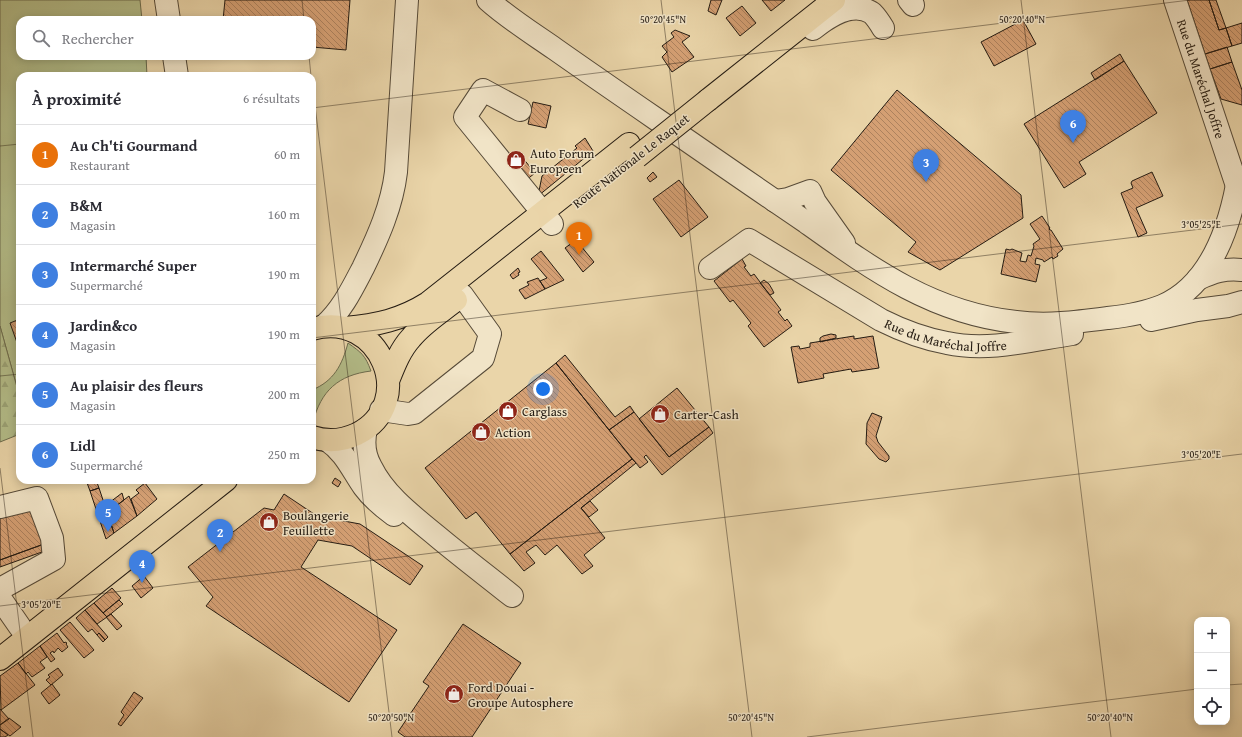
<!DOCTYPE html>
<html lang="fr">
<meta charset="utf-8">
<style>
:root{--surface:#fff;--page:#f2f2f3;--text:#2b2b33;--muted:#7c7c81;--line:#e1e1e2;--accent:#b45309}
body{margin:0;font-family:"Gentium Book Plus",serif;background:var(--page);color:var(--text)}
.controls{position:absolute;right:12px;bottom:12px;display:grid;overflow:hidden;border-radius:8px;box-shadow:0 2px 10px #0003}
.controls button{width:36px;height:36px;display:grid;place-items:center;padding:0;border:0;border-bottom:1px solid var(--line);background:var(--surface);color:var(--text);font:20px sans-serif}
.you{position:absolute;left:543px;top:389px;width:14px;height:14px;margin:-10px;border:3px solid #fff;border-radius:50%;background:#1a73e8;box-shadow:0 0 0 6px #1a73e833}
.badge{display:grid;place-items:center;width:26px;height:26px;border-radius:50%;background:var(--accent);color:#fff;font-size:13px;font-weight:700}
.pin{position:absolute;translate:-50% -33px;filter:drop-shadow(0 1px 2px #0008)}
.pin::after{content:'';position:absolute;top:21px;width:14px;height:12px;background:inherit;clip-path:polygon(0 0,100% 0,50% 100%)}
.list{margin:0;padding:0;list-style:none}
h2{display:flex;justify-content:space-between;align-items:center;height:52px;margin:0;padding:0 16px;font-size:17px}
h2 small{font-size:13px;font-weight:400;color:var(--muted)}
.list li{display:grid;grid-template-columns:26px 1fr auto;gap:12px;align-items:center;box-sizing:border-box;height:60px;padding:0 16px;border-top:1px solid var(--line)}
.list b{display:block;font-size:15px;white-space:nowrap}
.list p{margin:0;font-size:13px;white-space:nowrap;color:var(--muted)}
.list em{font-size:13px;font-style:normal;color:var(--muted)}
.icon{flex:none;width:22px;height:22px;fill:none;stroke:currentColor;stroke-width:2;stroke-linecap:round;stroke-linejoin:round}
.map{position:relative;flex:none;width:1242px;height:737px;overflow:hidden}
.search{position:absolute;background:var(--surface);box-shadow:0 2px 10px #0003;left:16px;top:16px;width:300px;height:44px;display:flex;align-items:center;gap:10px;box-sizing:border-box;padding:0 14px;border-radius:12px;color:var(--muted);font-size:15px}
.panel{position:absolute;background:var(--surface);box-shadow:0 2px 10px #0003;left:16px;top:72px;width:300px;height:412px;border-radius:12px}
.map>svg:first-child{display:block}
.grass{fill:#b4be8a;stroke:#6c6c4e}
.forest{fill:url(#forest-firs);stroke:#6c6c4e}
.building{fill:url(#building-back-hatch);stroke:#241b12}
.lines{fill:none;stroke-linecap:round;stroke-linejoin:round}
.minor-casing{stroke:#564a38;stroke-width:24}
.major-casing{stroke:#241b12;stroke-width:24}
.minor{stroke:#f1e4c7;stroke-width:22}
.major{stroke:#ead5a9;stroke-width:22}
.major-bridge-casing{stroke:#241b12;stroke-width:24;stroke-linecap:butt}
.major-bridge{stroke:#ead5a9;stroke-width:22}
.ticks{fill:none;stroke:#241b12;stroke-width:1;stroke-opacity:0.45}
.labels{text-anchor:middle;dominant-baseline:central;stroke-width:3;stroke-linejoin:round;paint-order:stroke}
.street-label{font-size:13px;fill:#241b12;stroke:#f1e4c7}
.poi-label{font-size:13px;fill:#241b12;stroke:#f1e4c7;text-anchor:start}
.ticks-label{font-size:10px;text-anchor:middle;fill:#241b12;stroke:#f1e4c7;stroke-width:3;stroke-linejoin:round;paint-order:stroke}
</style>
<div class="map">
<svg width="1242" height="737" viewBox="0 0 1242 737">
<defs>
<pattern id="forest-firs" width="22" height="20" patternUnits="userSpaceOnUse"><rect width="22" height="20" fill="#b4be8a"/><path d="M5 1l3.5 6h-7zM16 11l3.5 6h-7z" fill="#9ba376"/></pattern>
<pattern id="building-back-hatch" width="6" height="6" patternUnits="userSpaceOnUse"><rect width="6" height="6" fill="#d5a074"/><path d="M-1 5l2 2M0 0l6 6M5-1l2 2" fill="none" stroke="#ad825e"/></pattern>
</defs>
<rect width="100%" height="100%" fill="#ead5a9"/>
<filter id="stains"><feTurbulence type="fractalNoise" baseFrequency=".005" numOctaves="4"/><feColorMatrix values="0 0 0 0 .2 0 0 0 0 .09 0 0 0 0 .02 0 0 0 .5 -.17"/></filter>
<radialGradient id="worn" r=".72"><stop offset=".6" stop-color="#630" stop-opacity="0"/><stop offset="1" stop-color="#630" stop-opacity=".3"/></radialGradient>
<path class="grass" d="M0,0H140L142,20H20V56H146L147,76H20V398L0,326Z
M348,343C362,353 365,355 371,371C338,375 321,391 313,422L312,390C334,381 342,365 348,343Z"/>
<path class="forest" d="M0,326L20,398V434L0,442Z"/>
<path class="building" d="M225,0H350L346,50L312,47V20H223Z
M711,0H722L716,15L708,11Z
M762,0H785L771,11Z
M1187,0H1209L1219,30L1226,28L1232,46L1205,54Z
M1209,0H1216L1226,28L1219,30Z
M742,6L756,23L740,36L726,18Z
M1023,20L1036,44L994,66L981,42Z
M1242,23V43L1232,46L1226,28Z
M675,30L690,36L682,42L694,57L672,72L662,57L667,52L662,46L674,37L671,33Z
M1227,47L1232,62L1210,69L1205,54Z
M1120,54L1124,61L1095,80L1091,73Z
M1124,61L1157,113L1079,162L1086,174L1064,188L1024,124Z
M1232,62L1242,90V105L1221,99L1210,69Z
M897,90L1021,195L1023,218L940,270L908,252L916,242L831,170Z
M533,102L551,106L546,128L528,124Z
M585,138L593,151L538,196L542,176L577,148L575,146Z
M517,151L535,173L525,181L507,159Z
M653,172L657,177L650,182L647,178Z
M1152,172L1163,196L1136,208L1147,233L1138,237L1121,193L1133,188L1131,183L1132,181Z
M679,180L708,217L681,237L653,199Z
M1042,216L1050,228L1049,229L1050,230H1051L1063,249L1057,254L1058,256L1053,259L1052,257L1044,262L1043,260L1036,258L1035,264L1040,265L1036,282L1001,274L1006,249L1010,250L1012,249L1022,253L1020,261L1026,262L1028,255L1031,256L1034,246L1033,244L1040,239L1030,224Z
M576,240L594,262L583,272L565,248Z
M541,251L564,280L545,289L540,281L547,278L531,259Z
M742,259L746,266L744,267L751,276L754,274L781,310L778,312L785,321L787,319L792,326L764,347L748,326L751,323L733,300L730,302L714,281Z
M518,268L520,272L518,273L519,275L513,279L510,275Z
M538,278L545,289L525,299L519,290L529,285L527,282Z
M764,280L769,284L772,289L774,293L770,295L760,283Z
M20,319V351L10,323Z
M831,334L836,335V338L820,342V338L823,336Z
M854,336V339L873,336L879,368L852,372L851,369L823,374L824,378L798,383L791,347L799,346L800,349L810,347V343Z
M565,355L615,417L630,406L634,412L609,430L556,363Z
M556,363L632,459L510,554L476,512L466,519L425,468Z
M677,388L709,427L669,457L639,419Z
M634,412L669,457L709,427L713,433L662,475L646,455L644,457L648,462L640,468L609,430Z
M872,413L882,417L876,436L878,442L889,456V459L886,462L879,459L866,444L867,423Z
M632,459L636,463L581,508L605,538L584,555L593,566L582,574L557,545L545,555L536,545L526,552L535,563L524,571L510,554Z
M335,478L341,482L338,487L332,483Z
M86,480H96L99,488L90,491Z
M145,483L157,499L137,516L131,499L139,493L136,490Z
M99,488L114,533L106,539L90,491Z
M122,493L124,500L107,513L105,506Z
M284,494L317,516L360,524L423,566L410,585L352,546L318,540L301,567L397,630L349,702L206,606L213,597L188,567L264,508L274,510Z
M129,496L137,516L114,533L107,513Z
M590,501L598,510L589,517L581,508Z
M30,504L44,544L0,560V514Z
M44,544L53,548L0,567V560Z
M144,576L153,588L141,598L132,586Z
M112,588L121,598L103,613L94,603Z
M119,600L123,604L107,617L103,613Z
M94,603L107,617L97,624L85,610Z
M85,610L108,637L105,640L99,633L97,635L92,629L88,632L76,618Z
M111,614L122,626L117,630L106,617Z
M70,622L94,650L84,658L60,630Z
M463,624L521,663L472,737H405L398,732L429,686L423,682Z
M57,633L64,643L65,642L67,643L66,644L68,647L62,652L58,648L54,653L53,651L50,653L55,659L51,662L40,646Z
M99,633L105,640L103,642L97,635Z
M40,646L47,657L40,662L45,668L32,677L28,672L26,674L18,663Z
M18,663L35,685L1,710L0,676Z
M58,668L63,675L51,685L46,680L50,677L48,675Z
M52,684L60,695L49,704L41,693Z
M134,692L143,698L121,726L118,724L124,715L121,712Z
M0,709L9,719L0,725Z
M9,718L21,727L10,736L0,729V725Z
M0,729L8,735L5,737H0Z"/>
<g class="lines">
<defs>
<g id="minor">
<path d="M166,0L169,20"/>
<path d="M488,0C508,18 532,33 555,49C599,80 643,110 688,141C727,168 766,195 806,222C872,269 932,313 1016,322C1047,326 1077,322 1108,318C1126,316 1145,313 1162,306C1209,286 1228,232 1237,185"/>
<path d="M909,0L913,5"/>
<path id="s1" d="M1175,0L1241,198"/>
<path d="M813,29C828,17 852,0 872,13C876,17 880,23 883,28"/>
<path d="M174,56L177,76"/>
<path d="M520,110L483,90L465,117L552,224"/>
<path d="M775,201L788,199L810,191L815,202L844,243"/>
<path id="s2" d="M710,268L749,240L881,320C901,330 925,339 947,343C988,352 1032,340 1072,334"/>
<path d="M1198,279C1213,272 1225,268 1242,270"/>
<path d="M1151,320L1197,310L1228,306L1242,302"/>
<path d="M324,326C342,310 352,289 363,268C378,237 392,206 396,172L407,0"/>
<path d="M381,410L408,414L414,413L483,358L490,334L462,295"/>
<path d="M366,429C363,442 364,455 371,467C385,496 414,517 438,537C462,557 487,576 512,596"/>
<path d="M327,440C345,452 352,470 364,487C372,498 383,507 394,515"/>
<path d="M0,507L37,498L52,538L54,559L0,589"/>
<path d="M0,598L20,627"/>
</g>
<path id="major" d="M708,100L834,0
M345,328C377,325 401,320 428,303L629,144
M312,329C380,309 419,403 357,434C342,441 327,442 312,437
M388,381C394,366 400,350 411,338C423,323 441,312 456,300
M0,659L226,480"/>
</defs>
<use href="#minor" class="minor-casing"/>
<use href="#major" class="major-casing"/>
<use href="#minor" class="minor"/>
<use href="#major" class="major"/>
<defs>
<path id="major-bridge" d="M637,157L708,100"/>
</defs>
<use href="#major-bridge" class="major-bridge-casing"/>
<use href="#major-bridge" class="major-bridge"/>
</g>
<path class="ticks" d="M302,0L304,20M661,0L752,737M1021,0L1111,737M309,56L311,76M312,81L392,737M312,108L1190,0M0,146L20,144M312,338L1242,224M0,376L20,374M0,468L33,737M0,606L1242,454M1227,685L1242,684M807,737L1197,689"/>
<defs>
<symbol id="shop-disc" viewBox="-11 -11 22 22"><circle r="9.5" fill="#8f2418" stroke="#f1e4c7"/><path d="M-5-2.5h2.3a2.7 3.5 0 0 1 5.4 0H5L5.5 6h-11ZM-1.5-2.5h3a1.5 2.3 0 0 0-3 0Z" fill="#fff"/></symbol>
</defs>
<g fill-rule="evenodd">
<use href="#shop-disc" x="505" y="149" width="22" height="22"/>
<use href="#shop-disc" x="497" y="400" width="22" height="22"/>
<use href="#shop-disc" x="649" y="403" width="22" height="22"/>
<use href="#shop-disc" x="470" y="421" width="22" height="22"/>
<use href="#shop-disc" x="258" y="511" width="22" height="22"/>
<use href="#shop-disc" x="443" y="683" width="22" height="22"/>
</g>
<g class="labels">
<g class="street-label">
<text stroke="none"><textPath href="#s1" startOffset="83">Rue du Maréchal Joffre</textPath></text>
<text transform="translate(631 161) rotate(-38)">Route Nationale Le Raquet</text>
<text stroke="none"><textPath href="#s2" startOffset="270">Rue du Maréchal Joffre</textPath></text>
</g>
<g class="poi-label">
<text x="530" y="153">Auto Forum<tspan x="530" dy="15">Europeen</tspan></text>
<text x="522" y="411">Carglass</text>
<text x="674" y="414">Carter-Cash</text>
<text x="495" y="432">Action</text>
<text x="283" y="515">Boulangerie<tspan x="283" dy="15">Feuillette</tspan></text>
<text x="468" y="687">Ford Douai -<tspan x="468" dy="15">Groupe Autosphere</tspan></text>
</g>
</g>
<g class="ticks-label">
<text x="663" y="23">50°20'45"N</text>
<text x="1022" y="23">50°20'40"N</text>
<text x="1201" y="228">3°05'25"E</text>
<text x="1201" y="458">3°05'20"E</text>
<text x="41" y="608">3°05'20"E</text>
<text x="391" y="721">50°20'50"N</text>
<text x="751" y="721">50°20'45"N</text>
<text x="1110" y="721">50°20'40"N</text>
</g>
<rect width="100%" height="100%" filter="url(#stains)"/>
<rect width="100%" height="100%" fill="url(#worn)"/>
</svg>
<div class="controls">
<button>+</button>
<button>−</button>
<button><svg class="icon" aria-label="locate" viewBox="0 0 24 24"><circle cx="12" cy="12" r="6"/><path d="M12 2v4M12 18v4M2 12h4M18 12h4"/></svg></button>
</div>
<div class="you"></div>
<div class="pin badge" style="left:579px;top:255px;background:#e8710a">1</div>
<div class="pin badge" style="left:220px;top:552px;background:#3f7fe0">2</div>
<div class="pin badge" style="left:926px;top:182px;background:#3f7fe0">3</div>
<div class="pin badge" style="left:142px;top:583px;background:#3f7fe0">4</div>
<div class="pin badge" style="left:108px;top:532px;background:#3f7fe0">5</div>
<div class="pin badge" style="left:1073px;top:143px;background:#3f7fe0">6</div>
<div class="search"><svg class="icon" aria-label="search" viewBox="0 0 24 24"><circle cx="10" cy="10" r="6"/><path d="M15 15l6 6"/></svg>Rechercher</div>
<section class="panel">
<h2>À proximité<small>6 résultats</small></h2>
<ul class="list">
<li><span class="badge" style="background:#e8710a">1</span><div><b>Au Ch'ti Gourmand</b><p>Restaurant</p></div><em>60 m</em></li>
<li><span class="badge" style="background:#3f7fe0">2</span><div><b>B&amp;M</b><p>Magasin</p></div><em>160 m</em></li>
<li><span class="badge" style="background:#3f7fe0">3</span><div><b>Intermarché Super</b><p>Supermarché</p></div><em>190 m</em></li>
<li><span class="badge" style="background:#3f7fe0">4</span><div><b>Jardin&amp;co</b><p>Magasin</p></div><em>190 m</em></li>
<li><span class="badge" style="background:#3f7fe0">5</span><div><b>Au plaisir des fleurs</b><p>Magasin</p></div><em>200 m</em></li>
<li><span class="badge" style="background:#3f7fe0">6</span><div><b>Lidl</b><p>Supermarché</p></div><em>250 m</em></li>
</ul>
</section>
</div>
